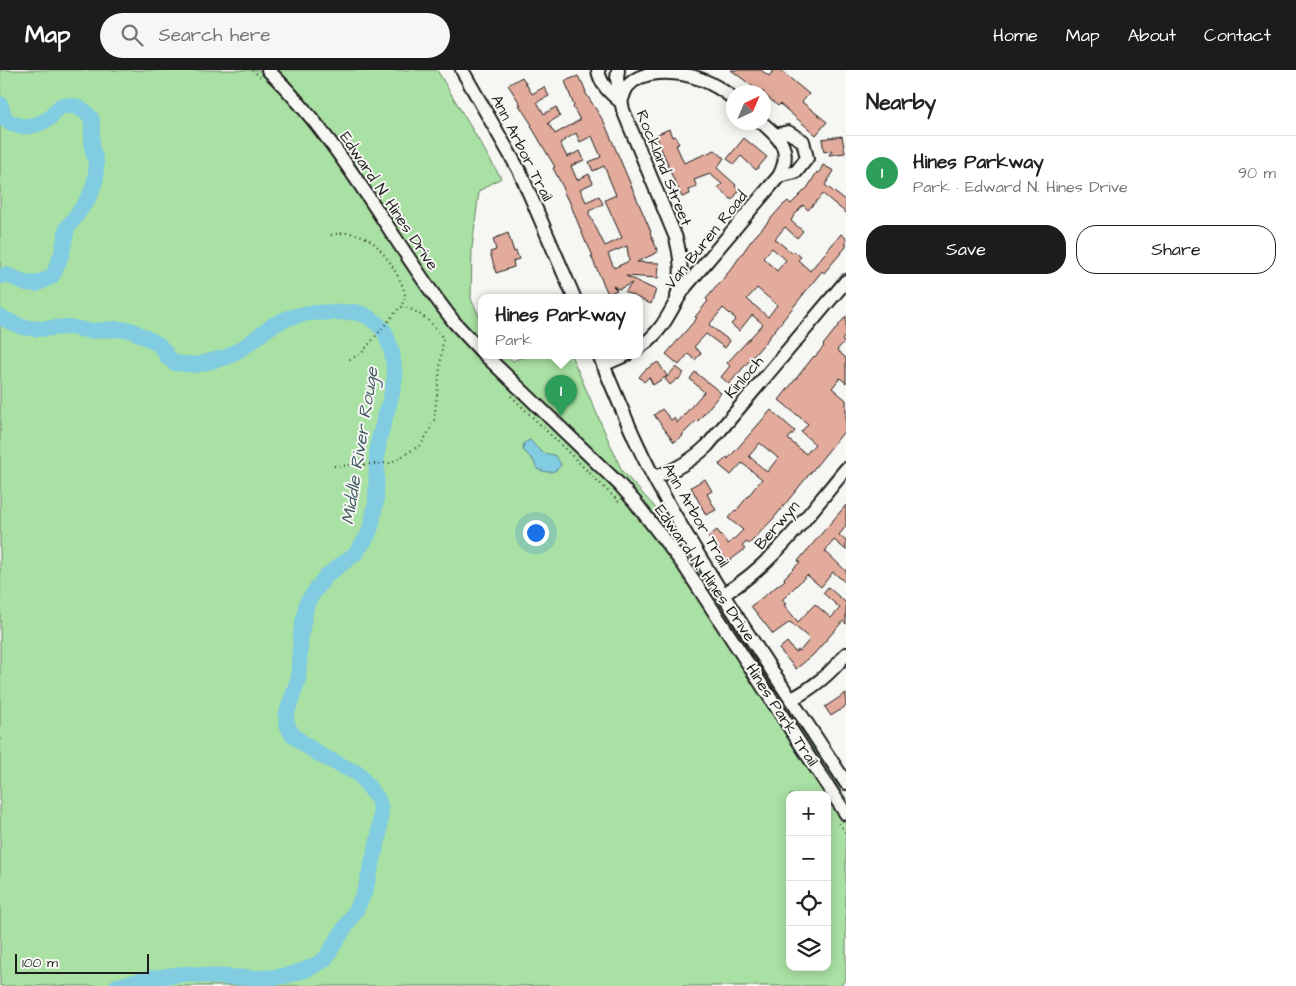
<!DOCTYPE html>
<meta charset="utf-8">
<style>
:root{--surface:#fff;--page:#f6f6f6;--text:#222;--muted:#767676;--line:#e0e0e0;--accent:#1c1c1c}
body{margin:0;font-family:"Architects Daughter",sans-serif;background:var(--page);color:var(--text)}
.controls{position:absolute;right:15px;bottom:15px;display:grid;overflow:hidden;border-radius:10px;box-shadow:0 2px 12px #0003}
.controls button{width:45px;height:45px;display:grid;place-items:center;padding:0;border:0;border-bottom:1px solid var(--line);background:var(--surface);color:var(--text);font:25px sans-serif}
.compass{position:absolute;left:726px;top:15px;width:45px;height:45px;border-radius:50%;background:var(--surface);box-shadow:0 2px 12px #0003;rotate:44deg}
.scale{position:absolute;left:15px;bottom:12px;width:134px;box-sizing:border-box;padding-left:5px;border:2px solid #1c1c1c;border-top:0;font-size:14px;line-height:18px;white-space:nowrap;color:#1c1c1c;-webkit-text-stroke:4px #f6f6f2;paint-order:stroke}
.you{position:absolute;left:535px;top:462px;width:18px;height:18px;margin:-12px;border:4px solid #fff;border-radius:50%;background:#1a73e8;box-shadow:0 0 0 8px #1a73e833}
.badge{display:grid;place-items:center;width:32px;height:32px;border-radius:50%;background:var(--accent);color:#fff;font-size:16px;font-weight:700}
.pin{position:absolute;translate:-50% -41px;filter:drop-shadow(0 1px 2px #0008)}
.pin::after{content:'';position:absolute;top:26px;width:18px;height:15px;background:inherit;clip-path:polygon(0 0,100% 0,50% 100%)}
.popup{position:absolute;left:478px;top:224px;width:165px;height:65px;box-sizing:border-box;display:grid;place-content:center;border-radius:10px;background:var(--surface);filter:drop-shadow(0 1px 4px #0005);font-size:16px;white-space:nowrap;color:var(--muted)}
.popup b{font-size:19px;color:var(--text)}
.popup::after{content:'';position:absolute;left:50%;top:100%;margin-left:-10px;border:10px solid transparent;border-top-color:var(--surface)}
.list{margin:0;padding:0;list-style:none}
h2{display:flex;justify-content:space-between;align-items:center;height:65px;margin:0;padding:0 20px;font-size:21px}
h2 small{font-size:16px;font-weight:400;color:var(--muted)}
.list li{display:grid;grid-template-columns:32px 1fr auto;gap:15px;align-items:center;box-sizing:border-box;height:75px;padding:0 20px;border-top:1px solid var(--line)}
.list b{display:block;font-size:19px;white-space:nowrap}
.list p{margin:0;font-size:16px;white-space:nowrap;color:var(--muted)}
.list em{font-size:16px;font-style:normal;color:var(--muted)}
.actions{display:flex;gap:10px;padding:15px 20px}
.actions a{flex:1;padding:11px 0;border:1px solid var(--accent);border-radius:20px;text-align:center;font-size:18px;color:var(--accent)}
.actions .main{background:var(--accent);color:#fff}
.icon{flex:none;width:28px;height:28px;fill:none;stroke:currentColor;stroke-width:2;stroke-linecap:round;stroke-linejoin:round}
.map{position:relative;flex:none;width:846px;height:916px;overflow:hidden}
header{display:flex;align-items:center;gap:30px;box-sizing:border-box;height:70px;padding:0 25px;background:var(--accent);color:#fff}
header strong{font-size:24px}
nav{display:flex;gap:28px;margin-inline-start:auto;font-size:18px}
.search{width:350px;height:45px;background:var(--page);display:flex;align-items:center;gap:12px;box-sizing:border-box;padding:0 18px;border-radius:28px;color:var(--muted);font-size:19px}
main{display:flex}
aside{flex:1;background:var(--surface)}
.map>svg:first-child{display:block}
.green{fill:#a9e0a3;stroke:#627e60;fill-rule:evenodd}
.water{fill:#81cce1;stroke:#598692}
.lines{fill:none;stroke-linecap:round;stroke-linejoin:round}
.river{stroke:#81cce1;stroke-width:16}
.building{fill:#e3ab9b;stroke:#1c1c1c;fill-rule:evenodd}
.minor-casing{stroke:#1c1c1c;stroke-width:16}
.path{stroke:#1c1c1c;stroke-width:2;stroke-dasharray:1 4;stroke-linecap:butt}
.minor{stroke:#f6f6f2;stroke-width:12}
.labels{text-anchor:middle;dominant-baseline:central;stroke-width:4;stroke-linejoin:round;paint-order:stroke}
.street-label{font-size:16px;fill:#1c1c1c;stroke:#f6f6f2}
.water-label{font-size:18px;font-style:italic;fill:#3f5a61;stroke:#f6f6f2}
</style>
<header>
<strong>Map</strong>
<div class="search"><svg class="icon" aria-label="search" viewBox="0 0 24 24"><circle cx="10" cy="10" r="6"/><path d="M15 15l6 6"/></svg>Search here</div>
<nav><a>Home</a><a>Map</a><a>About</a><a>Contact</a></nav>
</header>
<main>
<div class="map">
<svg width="846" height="916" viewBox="0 0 846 916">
<rect width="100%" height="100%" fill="#f6f6f2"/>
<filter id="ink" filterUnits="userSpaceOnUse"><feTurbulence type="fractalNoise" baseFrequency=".02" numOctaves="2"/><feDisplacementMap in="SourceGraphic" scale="10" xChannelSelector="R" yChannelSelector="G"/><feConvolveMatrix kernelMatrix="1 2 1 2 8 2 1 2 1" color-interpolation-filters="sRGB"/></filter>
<g filter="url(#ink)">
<path class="green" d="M0,0H437L501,108L479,121L472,178L471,229L482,252V285H506L513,291L527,285H571L622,401L653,435L679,472L846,728V909L840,916H0ZM790,725H827V897H790Z"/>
<path class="water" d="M530,370C533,373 538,380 542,382C553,387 554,380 561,395C555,404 546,403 537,399L533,390L523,380L524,373Z"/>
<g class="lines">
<path class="river" d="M0,34L3,42L1,46C18,60 32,59 50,48C54,45 56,39 61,36C74,34 85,38 92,50V77L96,92V108L91,123L86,132L67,158L62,183L54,203L51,207L36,214L26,213L7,205L0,206
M0,247L22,257L37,259L69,257L90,261L116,259L131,260L158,274L165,282L167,287L175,293L196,295L227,287L244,277L273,255L288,248L308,243L355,242L365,245L378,254L385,262L392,282L395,307L392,323L379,369L377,384L376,431L371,457L367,467L355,484L326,506L307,532L301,563L298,610L286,645L287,655L292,664L304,674L322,686L359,704L378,729L381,739L379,766L365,821L356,840L325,889C290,914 249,908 209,906C201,905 194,904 186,904C163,905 139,911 117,916"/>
</g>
<path class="building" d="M731,0H761L769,6L774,0H780L809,24L802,32L827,52L816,65L780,34L778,36L764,24V22H760Z
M578,6L581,12H582L586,22H585L604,52L651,162L650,163L658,182L637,192L659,193L658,208L626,206L656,220L651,234L625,222L632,213L619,219L613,216L617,220L608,224L591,186H593L587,173H586L568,128L567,129L563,120L564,119L553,98L555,97L531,56L532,55L519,35H521L508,15L522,7L532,24L544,17L549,26L537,32L544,44L556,37L560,46L548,53L555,64L580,50L573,37L574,36L565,11ZM576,63L580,72L592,66L601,87L589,92L593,101L604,96L616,125L605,130L622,168L605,176L589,144V141L603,134L599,126L586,132L580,119L593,113L589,104L577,110L571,96L584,90L580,81L567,87L560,73ZM627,176L629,191L614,198L608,184Z
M669,59L672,67L675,66L679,74L676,75L684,93L715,80L724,88L717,98L736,115L735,117L739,121L732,130L718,118L722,114L710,104L694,110L697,117L689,120L690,124L682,127L667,95L668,94L658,72H659L656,65Z
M842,66L845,83L829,85L832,80L824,82L822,69Z
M744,68L767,87L756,100L741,86L734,94L727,89Z
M823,95L834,101L825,115L846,131V143L823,124L808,140L803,135L793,147L791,151L803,161L797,168L785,157L775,169L792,183L794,181L801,187L798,190L810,201L841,164L846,168V177L824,203L822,201L763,275L729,314L721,307L730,296L727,293L763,254L752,245L739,261L731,254L736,249L723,238L709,255L730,271L725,278L706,264L694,277L701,283L695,290L688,284L679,295L666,284L697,248L695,247L708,231L706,229L732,198L751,171L782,136L788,131L791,134L808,117L817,102L819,103ZM772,178L786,190L777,201L763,188ZM757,218L777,235L768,247L747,229Z
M508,163L514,182L516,181L519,189L513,191L514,197L496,203L490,182L496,180L493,169Z
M846,246V264L842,270L844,272L837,280L846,288V313L840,308L832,318L846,330V359L773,449L749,474L747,472L742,476L745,479L728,492L708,467L717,460L728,474L736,467L743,460L728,448L735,440L736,441L762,409L742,393L731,405L719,395L727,387L728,389L771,340L795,361L788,369L806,384L815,374L801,362L808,354L779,330L814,286L815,287L824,276L823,275ZM760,373L778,388L767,402L749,386Z
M658,292L667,306L653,315L649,307L644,312L639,307L645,300Z
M676,297L684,303L678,310L677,309L670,315L665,309Z
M695,302L721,323L698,351L697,350L682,365L683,366L674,372L654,345L662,339L671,350L674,348L677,353L704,322L690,309Z
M705,409L712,421L707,424L716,440L706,445L691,417Z
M846,435V456L839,465L846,471V480L834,470L825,481L846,501V513L833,502L821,517L807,505L782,530L786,534L784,535L798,552L815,534L831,548L840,538L823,523L828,517L845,532L846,531V554L843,551L813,585L796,599L779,579L787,572L795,582L799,580L800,581L810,569L790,552L773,564L751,536L785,510L784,508L800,492L798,491Z
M846,623V636L831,646L825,637Z"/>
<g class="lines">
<defs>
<path id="minor" d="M268,0C336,66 381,151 436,228L454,252L482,282
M462,0L520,102L574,227
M598,0C600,14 610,23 621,32C623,27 624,22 627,17C635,7 646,4 658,3C687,1 711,10 734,29
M618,0L617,9L623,40L676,168C681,188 683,206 677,226
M776,65L788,62L803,71L807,88L796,102L779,106
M640,277C666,259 669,240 686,216L779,106C793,80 780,68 761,52
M485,285L619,414L635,432L683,494L846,744
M599,285C619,332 638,381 664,426C719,524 784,618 846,713
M603,295L626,285
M654,407C675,401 691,391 707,376L846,211
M724,524C774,494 809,443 846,399
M792,629C813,618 831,603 846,584"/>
</defs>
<use href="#minor" class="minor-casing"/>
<path class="path" d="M252,0L260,7
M331,165C344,162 356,162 368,169C381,176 405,212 405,227C405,231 403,233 400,237
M511,326L620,433
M334,396L390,393L421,375L434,352L443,270C439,257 414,236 400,237L361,284L348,290
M839,753L846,763"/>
<use href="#minor" class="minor"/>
</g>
</g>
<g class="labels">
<g class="street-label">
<text transform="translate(522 78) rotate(63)">Ann Arbor Trail</text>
<text transform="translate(664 98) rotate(68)">Rockland Street</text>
<text transform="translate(389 131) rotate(56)">Edward N. Hines Drive</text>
<text transform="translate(706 170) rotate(-51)">Van Buren Road</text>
<text transform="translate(744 307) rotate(-50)">Kinloch</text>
<text transform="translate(696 445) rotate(60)">Ann Arbor Trail</text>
<text transform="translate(777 455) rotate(-49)">Berwyn</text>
<text transform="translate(705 503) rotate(55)">Edward N. Hines Drive</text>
<text transform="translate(782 645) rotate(57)">Hines Park Trail</text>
</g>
<g class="water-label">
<text transform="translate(360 376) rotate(-81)">Middle River Rouge</text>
</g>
</g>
</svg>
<div class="controls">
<button>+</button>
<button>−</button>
<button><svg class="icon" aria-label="locate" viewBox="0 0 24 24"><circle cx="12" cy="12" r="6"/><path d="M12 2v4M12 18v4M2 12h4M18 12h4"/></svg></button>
<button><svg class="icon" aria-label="layers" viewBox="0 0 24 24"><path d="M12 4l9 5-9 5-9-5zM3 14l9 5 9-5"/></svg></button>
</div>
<svg class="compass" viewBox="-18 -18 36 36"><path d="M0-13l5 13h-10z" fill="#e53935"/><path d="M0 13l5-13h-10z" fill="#767676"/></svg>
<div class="scale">100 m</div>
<div class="you"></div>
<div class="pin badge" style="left:561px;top:346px;background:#2e9e5b">1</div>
<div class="popup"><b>Hines Parkway</b>Park</div>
</div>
<aside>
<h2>Nearby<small></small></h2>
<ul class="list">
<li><span class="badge" style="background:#2e9e5b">1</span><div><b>Hines Parkway</b><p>Park · Edward N. Hines Drive</p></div><em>90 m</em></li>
</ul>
<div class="actions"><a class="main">Save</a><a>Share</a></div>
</aside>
</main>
